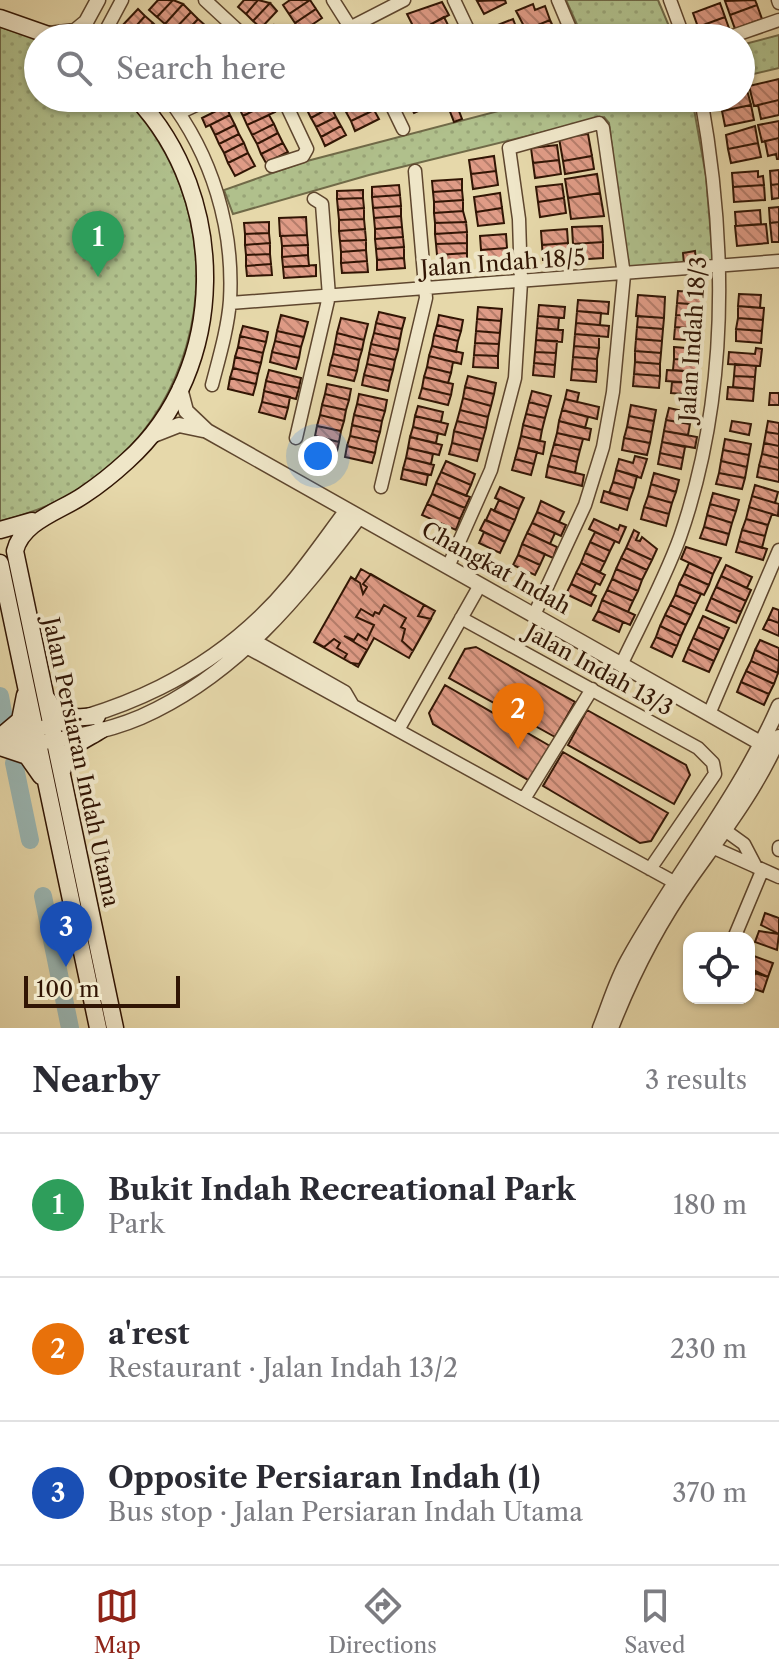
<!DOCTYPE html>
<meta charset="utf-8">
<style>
:root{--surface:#fff;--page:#f2f2f3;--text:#2b2b33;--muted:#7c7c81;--line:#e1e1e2;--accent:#8f2418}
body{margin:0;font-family:"Libre Caslon Text",serif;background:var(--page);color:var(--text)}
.controls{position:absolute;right:24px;bottom:24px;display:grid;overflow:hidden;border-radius:16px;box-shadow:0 2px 6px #0004}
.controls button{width:72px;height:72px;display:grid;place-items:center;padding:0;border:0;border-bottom:2px solid var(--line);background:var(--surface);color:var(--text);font:40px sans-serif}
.scale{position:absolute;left:24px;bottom:20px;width:156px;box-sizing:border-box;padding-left:8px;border:4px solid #311504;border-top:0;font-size:22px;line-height:28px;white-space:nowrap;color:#311504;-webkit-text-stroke:6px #efe6c8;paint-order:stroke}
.you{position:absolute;left:318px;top:456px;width:28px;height:28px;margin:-20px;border:6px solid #fff;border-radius:50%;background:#1a73e8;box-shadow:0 0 0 12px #1a73e833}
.badge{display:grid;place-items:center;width:52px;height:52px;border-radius:50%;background:var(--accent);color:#fff;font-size:26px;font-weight:700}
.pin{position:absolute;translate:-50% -66px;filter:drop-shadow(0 2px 4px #0008)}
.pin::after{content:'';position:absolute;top:42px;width:28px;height:24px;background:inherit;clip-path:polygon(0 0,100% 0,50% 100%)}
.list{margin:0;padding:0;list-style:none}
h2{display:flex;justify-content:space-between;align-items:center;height:104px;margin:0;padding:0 32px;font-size:34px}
h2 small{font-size:26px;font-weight:400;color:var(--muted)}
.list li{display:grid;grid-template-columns:52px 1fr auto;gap:24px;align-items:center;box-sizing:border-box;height:144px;padding:0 32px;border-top:2px solid var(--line)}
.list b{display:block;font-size:30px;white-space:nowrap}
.list p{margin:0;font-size:26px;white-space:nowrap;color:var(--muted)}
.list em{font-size:26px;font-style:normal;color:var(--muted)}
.icon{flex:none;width:44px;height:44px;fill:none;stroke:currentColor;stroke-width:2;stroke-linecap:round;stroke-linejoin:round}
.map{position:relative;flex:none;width:779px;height:1028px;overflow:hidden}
.search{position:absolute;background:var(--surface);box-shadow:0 2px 6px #0004;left:24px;right:24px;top:24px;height:88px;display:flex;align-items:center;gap:20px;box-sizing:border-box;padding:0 28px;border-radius:44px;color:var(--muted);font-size:30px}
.sheet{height:536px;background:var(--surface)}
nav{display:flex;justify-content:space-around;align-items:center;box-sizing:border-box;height:112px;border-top:2px solid var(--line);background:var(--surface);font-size:22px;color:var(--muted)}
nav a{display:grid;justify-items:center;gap:4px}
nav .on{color:var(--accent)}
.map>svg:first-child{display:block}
.park{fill:url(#park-dots);stroke:#706a48;stroke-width:2}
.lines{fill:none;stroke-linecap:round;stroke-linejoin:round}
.river{stroke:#9ab7b4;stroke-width:18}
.building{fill:url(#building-back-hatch);stroke:#311504;stroke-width:2}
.minor-casing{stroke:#5e462e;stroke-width:15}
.tertiary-casing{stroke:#5e462e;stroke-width:17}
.secondary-casing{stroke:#311504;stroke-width:19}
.minor{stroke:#efe6c8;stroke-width:12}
.tertiary{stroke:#efe6c8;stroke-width:14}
.secondary{stroke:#efe6c8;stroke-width:16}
.labels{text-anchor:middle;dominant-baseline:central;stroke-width:8;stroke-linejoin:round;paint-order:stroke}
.street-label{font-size:22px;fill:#311504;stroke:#efe6c8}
</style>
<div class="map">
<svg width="779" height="1028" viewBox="0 0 779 1028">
<defs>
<pattern id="park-dots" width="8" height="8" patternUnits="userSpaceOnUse" patternTransform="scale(2)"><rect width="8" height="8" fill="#b0c08c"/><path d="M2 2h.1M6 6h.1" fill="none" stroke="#98a477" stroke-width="1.8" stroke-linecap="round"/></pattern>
<pattern id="building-back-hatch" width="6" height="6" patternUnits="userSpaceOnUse" patternTransform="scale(2)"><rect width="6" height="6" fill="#df9b86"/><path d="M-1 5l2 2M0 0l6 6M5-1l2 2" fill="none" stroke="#b57d6b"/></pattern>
</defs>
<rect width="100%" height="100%" fill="#e6d8aa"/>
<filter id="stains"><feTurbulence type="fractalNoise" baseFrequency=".0025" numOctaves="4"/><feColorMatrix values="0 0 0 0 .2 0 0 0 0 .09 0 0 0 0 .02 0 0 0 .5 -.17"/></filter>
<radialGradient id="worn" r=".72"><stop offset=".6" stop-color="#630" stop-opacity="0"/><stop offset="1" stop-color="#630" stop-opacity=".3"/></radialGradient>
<path class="park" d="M566,0H658L674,38H583Z
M0,27L38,39V98H125C260,241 195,477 0,521Z
M779,35V68L741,77V45Z
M548,98H692L706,176L713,261L627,273L609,123L604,117L369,175L233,214L224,190L307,161Z"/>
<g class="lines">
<path class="river" d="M0,696L4,718
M14,763L30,840
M43,896L70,1028"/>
</g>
<path class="building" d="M158,0H173L157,17L149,10Z
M173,0L183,4L165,24L157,17Z
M244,0H258L246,14L238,7Z
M258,0L270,3L253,21L246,14Z
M290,0H310L289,14L283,5Z
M310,0L316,9L295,23L289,14Z
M505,0L506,3L484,14L477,1Z
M755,0L757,5L730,15L725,1Z
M442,2L449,15L416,32L407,14Z
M270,3L277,11L261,28L253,21Z
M720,3L725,17L698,27L693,13Z
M183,4L191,12L173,31L165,24Z
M533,4L535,10L545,6L550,20L526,30L516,11Z
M757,5L762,19L735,29L730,15Z
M138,9L145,16L129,34L121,27Z
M316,9L322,18L301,32L295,23Z
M191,12L198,19L180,38L173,31Z
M145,16L153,23L139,38H133L129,34Z
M444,17L451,31L438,38H425L421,30Z
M725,17L730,31L702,38L698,27Z
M198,19L206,26L195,38H181Z
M513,19L518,32L494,38L490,28Z
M550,20L556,33L530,38L526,30Z
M153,23L161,31L154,38H139Z
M274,25L289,38H272L267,34Z
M206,26L214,33L209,38H195Z
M396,28L401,37L377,38V37Z
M779,79V100L754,106L749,86Z
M747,90L751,105L722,111L719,98H741V92Z
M234,98H268L270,102L243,116Z
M303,98H325L306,108Z
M325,98L331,107L311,118L306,108Z
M350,98H368L369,100L346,112L341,102Z
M421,98H431L434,104L414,113L409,104Z
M454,98H477L479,104L459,111L462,119L454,122L446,101Z
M369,100L374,110L351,121L346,112Z
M779,100V115L761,119L758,105Z
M270,102L275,112L247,125L243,116Z
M751,105L754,120L725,126L722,111Z
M226,106L230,115L206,127L202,118Z
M331,107L336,117L316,127L311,118Z
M374,110L379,119L355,131L351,121Z
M230,115L235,125L215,135L210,125Z
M269,115L274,124L252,135L247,125Z
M336,117L341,126L321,137L316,127Z
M779,121V138L762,142L758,125Z
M274,124L278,133L257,144L252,135Z
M235,125L239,134L219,144L215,135Z
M341,126L346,135L325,146L321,137Z
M755,126L758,143L728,149L726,135Z
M278,133L283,143L261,154L257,144Z
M239,134L244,143L224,153L219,144Z
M588,134L592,156L563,161L559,138Z
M779,138V159H777L776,154L768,156L765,141Z
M244,143L248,153L228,163L224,153Z
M283,143L288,152L266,163L261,154Z
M758,143L761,157L731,163L728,149Z
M557,145L559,160L533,163L531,148Z
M248,153L255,166L235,176L228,163Z
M494,156L496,171L471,174L469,160Z
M592,156L594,169L565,174L563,161Z
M559,160L561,174L535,178L533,163Z
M779,170V184L771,185L770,171Z
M496,171L498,185L473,189L471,174Z
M758,171V177L763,176L764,185L733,187L732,173Z
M597,174L600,193L568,198L565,179Z
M462,179V190L433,192L432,181Z
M562,184L564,198L538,202L536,187Z
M779,184V198L772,199L771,185Z
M399,185L400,195L372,197V187Z
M764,185L765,200L734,202L733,187Z
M363,190V198L337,199V191Z
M462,190L463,200L434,202L433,192Z
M500,193L502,208L476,212L474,197Z
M600,193L604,216L571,219L568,198Z
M400,195L401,206L373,208L372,197Z
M363,198L364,208L338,210L337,199Z
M564,198L566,213L540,217L538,202Z
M463,200V211L434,213V202Z
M401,206V216L374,218L373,208Z
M779,207V222L770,223L769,208Z
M364,208V219L339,220L338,210Z
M502,208L504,223L478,226L476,212Z
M760,210L761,224L736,226L735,212Z
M463,211L466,222L435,223L434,213Z
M401,216L402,227L375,229L374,218Z
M306,217L307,235L280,236L279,218Z
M364,219L365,229L339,231V220Z
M269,222V233L245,234L244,223Z
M466,222L467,232L435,234V223Z
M779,222V242H772L770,223Z
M766,224L768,243L737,246L735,226Z
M602,226L603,242L573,244L572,227Z
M402,227L403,237L375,239V229Z
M365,229L366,240L340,241L339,231Z
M567,229L568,243L542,245L541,231Z
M467,232V243L436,244L435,234Z
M269,233L270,243L245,245V234Z
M506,234L507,248L481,250L480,236Z
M307,235L308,245L282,246L281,236Z
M403,237L404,247L376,249L375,239Z
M366,240V250L341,252L340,241Z
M603,242V258L574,260L573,244Z
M270,243V254L246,255L245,245Z
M467,243V253L437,255L436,244Z
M568,243L569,258L543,260L542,245Z
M308,245V255L282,257V246Z
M404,247V258L377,260L376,249Z
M507,248L508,263L482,265L481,250Z
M366,250L367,261L341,263V252Z
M695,251L696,263L684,264L683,253Z
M467,253V264L437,266V255Z
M270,254L271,264L246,266V255Z
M308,255L309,266L283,267L282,257Z
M404,258L405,268L377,270V260Z
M367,261L368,272L342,273L341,263Z
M271,264L272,275L247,276L246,266Z
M316,265V276L284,278L283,267Z
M678,291L703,293L702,305L677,303Z
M739,294L761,295L760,308L738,306Z
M638,295L665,297L664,318L636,316Z
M578,300L609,302L608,314L577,311Z
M677,303L702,305L701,316L676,315Z
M539,305L565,307L564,318L538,316Z
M738,306L764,308L763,320L738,318Z
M478,307L502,309L501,321L477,319Z
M577,311L601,313L600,325L576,323Z
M379,312L405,318L402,329L376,323Z
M281,315L308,322L304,337L277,331Z
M439,315L463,320L461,331L437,325Z
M676,315L701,316L700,329L675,327Z
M538,316L559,318L558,330L537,328Z
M638,316L664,318L663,329L637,327Z
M341,318L368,324L364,340L337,333Z
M738,318L763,320L762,331L736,329Z
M477,319L501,321L500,333L476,331Z
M376,323L402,329L400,339L374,333Z
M576,323L609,326L608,337L575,334Z
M437,325L461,331L458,341L434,335Z
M243,326L268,332L266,342L240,336Z
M637,327L663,329L662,341L636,339Z
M675,327L700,329L699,341L674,339Z
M537,328L563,330L562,342L536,340Z
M736,329L762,331L761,343L736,341Z
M277,331L304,337L301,347L275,341Z
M476,331L500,333L499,344L475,343Z
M337,333L364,340L362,350L335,344Z
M374,333L400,339L398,350L371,344Z
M575,334L599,336V348L574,346Z
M434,335L458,341L456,352L432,346Z
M240,336L266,342L263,353L238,347Z
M636,339L662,341L661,353L635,351Z
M536,340L557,341L556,353L535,352Z
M275,341L301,347L299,358L272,352Z
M475,343L499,344L498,356L474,355Z
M335,344L362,350L359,360L333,354Z
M371,344L398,350L395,360L369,354Z
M432,346L463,353L461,364L429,356Z
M574,346L599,348L597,359L573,357Z
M238,347L263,353L261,363L235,357Z
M674,347L698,349V360L674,359Z
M756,348L762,349L760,366L728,364L729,352L755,354Z
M635,351L661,353L660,364L635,362Z
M272,352L299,358L296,369L270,362Z
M535,352L556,353L555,365L534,363Z
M333,354L359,360L357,371L330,365Z
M369,354L395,360L393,370L367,364Z
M474,355L498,356V368L473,367Z
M429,356L453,362L451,373L427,367Z
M235,357L261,363L258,374L233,368Z
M573,357L597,359V371L572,369Z
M674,359L698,360L697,372L673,370Z
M635,362L660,364V376L634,374Z
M534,363L555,365L554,377L533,375Z
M367,364L393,370L390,381L364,375Z
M735,364L756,366L755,377L734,376Z
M330,365L357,371L354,381L328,375Z
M427,367L451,373L448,383L424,377Z
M233,368L258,374L256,384L230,378Z
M572,369L597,371L596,382L571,380Z
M269,370L301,378L299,388L266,381Z
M667,370L697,372L696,383L666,381Z
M634,374L660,376L659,388L633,386Z
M364,375L390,381L388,391L362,385Z
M468,376L496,383L494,394L465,387Z
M734,376L755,377L754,389L733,387Z
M424,377L453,384L451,395L422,388Z
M230,378L256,384L253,395L228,389Z
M266,381L299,388L296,399L264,391Z
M672,382L696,383L695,395L671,393Z
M327,384L351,389L349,400L325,394Z
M465,387L494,394L491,406L463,398Z
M728,387L754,389L753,401L727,399Z
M422,388L451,395L448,405L419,398Z
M567,390L579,393L577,402L565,399Z
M264,391L290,397L288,408L262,402Z
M532,391L551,396L548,407L529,402Z
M770,393H779V405H769Z
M325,394L349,400L346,410L322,405Z
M359,394L387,400L385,411L357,404Z
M463,398L491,406L488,417L460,410Z
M565,399L599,407L597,419L562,410Z
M262,402L288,408L285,419L259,412Z
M529,402L548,407L545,418L526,414Z
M357,404L385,411L382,421L354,415Z
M322,405L346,410L344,421L320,415Z
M631,405L656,410L654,421L629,416Z
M418,406L443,412L441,422L415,416Z
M669,408L692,413L690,424L666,420Z
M460,410L488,417L486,428L457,421Z
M562,410L588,417L585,428L559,421Z
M526,414L545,418L542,430L523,425Z
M320,415L344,421L341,431L317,426Z
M354,415L382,421L380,432L352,425Z
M415,416L448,424L445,435L413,427Z
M629,416L654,421L652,432L627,427Z
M666,420L690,424L688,435L664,431Z
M457,421L486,428L483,439L454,431Z
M559,421L591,429L589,440L557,433Z
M732,421L751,424L749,435L730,431Z
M768,421L779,423V434L766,432Z
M352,425L380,432L377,442L350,436Z
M523,425L542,430L540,441L521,436Z
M317,426L341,431L339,442L315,436Z
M413,427L438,433L436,443L410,437Z
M627,427L652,432L650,443L624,438Z
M454,431L483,439L480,450L452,443Z
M664,431L697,437L695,448L662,442Z
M766,432L779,434V446L764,443Z
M557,433L583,439L580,450L554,444Z
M350,436L377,442L375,453L347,446Z
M521,436L545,442L543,454L518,448Z
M410,437L442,445L439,455L408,448Z
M624,438L650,443L647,455L622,450Z
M327,439L339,442L337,451L325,448Z
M725,439L751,444L749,455L723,450Z
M662,442L685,447L683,458L660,453Z
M452,443L480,450L477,461L449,454Z
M764,443L779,446V458L762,454Z
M554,444L580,450L577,462L551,455Z
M347,446L375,453L372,463L345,457Z
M408,448L433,454L431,464L406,458Z
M518,448L537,452L534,464L515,459Z
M723,450L749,455L747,467L721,461Z
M660,453L683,458L681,469L658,464Z
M762,454L779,458V470L759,466Z
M551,455L577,462L575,473L548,466Z
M635,456L647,459L641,478L616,470L619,459L633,463Z
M406,458L434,465L431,475L403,469Z
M515,459L534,464L531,475L512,470Z
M446,461L475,474L471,485L441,472Z
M721,461L747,467L745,478L719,473Z
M548,466L584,475L582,486L546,477Z
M759,466L779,470V482L757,477Z
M403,469L428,475L426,485L401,479Z
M616,470L637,476L634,488L613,482Z
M441,472L471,485L466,496L436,483Z
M654,473L679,480L676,492L651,484Z
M719,473L745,478L742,489L716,484Z
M613,482L634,488L630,499L609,493Z
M436,483L470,497L465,508L432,494Z
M651,484L676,492L672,503L648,496Z
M755,485L778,492L775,503L752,496Z
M500,487L524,498L519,509L495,498Z
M604,491L630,499L627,510L601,502Z
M713,493L739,500L736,511L710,504Z
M432,494L465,508L460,519L427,504Z
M648,496L672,503L669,514L644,507Z
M752,496L779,504L778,516L749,507Z
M499,500L519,509L515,520L494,511Z
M541,501L564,512L559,522L537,512Z
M427,504L460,519L456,530L422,515Z
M710,504L736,511L732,523L707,515Z
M644,507L669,514L666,526L641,519Z
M749,507L772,514L768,525L746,519Z
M491,509L515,520L510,531L486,520Z
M537,512L566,525L561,536L532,523Z
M707,515L732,523L729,534L704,527Z
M594,519L618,530L620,525L626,527L619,543L589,529Z
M746,519L768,525L765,536L742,530Z
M485,520L510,531L505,542L480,530Z
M532,523L555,533L550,544L527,533Z
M704,527L729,534L726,545L700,538Z
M634,530L639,533L636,540L640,541L642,537L657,549L652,560L626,548Z
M742,530L765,536L762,548L739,541Z
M484,532L505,542L500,553L479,543Z
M595,532L615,541L610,551L590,542Z
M527,533L557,547L553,558L522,544Z
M739,541L767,549L763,560L736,552Z
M590,542L610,551L605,562L585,553Z
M522,544L545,554L540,565L518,555Z
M686,547L721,558L713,574L681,559Z
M626,548L652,560L647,570L621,558Z
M585,553L605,562L600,572L581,563Z
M518,555L540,565L535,575L513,565Z
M621,558L647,570L642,580L616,569Z
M581,563L605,575L600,585L576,573Z
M689,563L713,574L709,585L684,574Z
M726,565L752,577L747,588L721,576Z
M361,569L435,611L409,658L374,638L358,667L314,642L351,577L355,580Z
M616,569L642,580L638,591L612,579Z
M576,573L596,583L591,593L571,584Z
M371,574L424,605L418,616L431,619L413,651L402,641L405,629L401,627L406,618L384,605L379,614L375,612L373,616L361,609L356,617L374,625L367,640L358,634L354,640L344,636L367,650L359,664L351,663L344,659L347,654L337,648L340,643L334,639L324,647L314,642L351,577L360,583L363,594L367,587L363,584Z
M684,574L709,585L704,595L679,584Z
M721,576L751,590L746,601L716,587Z
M612,579L638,591L633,601L607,590Z
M571,584L596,596L591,606L566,594Z
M679,584L701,594L696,604L675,595Z
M716,587L746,601L741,612L711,598Z
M607,590L633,601L628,612L602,600Z
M675,595L696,604L691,615L670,605Z
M711,598L741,612L736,623L706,610Z
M602,600L635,615L630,625L598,611Z
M670,605L691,615L686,625L665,615Z
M773,608L779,610V623L768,619Z
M598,611L623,622L619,632L593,620Z
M665,615L686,625L681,636L660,626Z
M703,616L729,628L724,639L698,627Z
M768,619L779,623V636L763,629Z
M660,626L681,636L677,646L656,637Z
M698,627L724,639L719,650L693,638Z
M656,637L677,646L672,657L651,647Z
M693,638L719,650L714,661L688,649Z
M760,640L779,648V661L755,650Z
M476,647L575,702L555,737L449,678L465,649Z
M688,649L714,661L709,672L683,661Z
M755,650L779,661L778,673L751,661Z
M751,661L778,673L774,684L746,671Z
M746,671L774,684L769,694L741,682Z
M741,682L769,694L764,705L737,692Z
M445,685L550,746L530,781L433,724L429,713Z
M587,710L686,765L690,775L674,804L568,745Z
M563,752L668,813L651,841L640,843L543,786Z
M765,913L779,918V934L761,925Z
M759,931L779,934L777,950L755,942Z
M751,955L773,963L768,977L749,968Z
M755,973L768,977L763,992L749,987V975L754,976Z"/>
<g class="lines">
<defs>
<path id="minor" d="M205,0L246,38
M333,0L357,38
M454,0L472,38
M558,0L574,38
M670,0L684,38
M778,0L779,3
M108,38L106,30L122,0
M330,38L404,0
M727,38L779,20
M168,98C212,155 234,228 230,300C228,328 219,358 212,385
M388,98L403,129
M496,98L501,101L517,98
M179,113L211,98
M272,166L303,156L307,149L283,98
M230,303L779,261
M296,438L329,296L322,204L314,199
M381,487L426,298L415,171
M448,567L491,470L515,378L521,282L519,219L509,148L599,123L603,128L624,275L613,392L603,447L585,505L534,615
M461,618L698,748L713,763L715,774L650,869
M248,637L345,692L352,704
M239,643L674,882
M621,665C641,623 664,581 680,537C729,396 727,243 701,98
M709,714L779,550
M398,730L480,585
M524,799L592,689
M726,831L744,844L756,867
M779,847V850
M714,848L779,877
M734,938L762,871"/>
<path id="tertiary" d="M49,34L75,31L86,22
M83,38L86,22L98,0
M180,388L186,411L207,431L773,750
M151,436L179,425L203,430
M0,736C114,718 216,675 292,583C311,560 329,534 347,510
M5,748C50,741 99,735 141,717C236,675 299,596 359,517
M600,1028C609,1006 616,981 628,960C677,871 738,800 779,706
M611,1028C632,974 657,925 691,877C723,832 757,788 779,737"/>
<path id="secondary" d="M0,18L57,38
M0,530L32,521
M0,563L98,1028
M48,700C58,723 76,717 97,716
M1,736L20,720L25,695
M3,748L27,756L41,776
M63,769C63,747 84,741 101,730
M115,1028L15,551C22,521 61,511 84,495C99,485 114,473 127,461C230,369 229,196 136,98"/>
</defs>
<use href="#minor" class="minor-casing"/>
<use href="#tertiary" class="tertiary-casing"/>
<use href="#secondary" class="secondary-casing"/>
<use href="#minor" class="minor"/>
<use href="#tertiary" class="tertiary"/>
<use href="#secondary" class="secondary"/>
</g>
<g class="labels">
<g class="street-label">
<text transform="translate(503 263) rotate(-4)">Jalan Indah 18/5</text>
<text transform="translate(693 339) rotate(-86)">Jalan Indah 18/3</text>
<text transform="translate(496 568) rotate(29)">Changkat Indah</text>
<text transform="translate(599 670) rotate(29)">Jalan Indah 13/3</text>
<text transform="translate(81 762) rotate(78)">Jalan Persiaran Indah Utama</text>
</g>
</g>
<rect width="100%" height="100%" filter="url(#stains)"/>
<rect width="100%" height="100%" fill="url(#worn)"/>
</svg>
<div class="controls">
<button><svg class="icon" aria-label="locate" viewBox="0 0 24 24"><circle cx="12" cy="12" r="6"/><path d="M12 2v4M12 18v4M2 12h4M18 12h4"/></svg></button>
</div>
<div class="scale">100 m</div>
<div class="you"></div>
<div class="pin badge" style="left:98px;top:277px;background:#2e9e5b">1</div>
<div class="pin badge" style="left:518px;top:749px;background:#e8710a">2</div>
<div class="pin badge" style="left:66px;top:967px;background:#1a4fb4">3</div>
<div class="search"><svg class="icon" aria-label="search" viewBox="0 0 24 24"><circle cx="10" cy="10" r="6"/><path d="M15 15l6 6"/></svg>Search here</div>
</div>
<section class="sheet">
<h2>Nearby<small>3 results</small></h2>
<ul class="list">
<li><span class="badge" style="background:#2e9e5b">1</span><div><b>Bukit Indah Recreational Park</b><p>Park</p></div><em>180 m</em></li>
<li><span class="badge" style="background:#e8710a">2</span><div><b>a'rest</b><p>Restaurant · Jalan Indah 13/2</p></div><em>230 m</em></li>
<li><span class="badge" style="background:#1a4fb4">3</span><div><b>Opposite Persiaran Indah (1)</b><p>Bus stop · Jalan Persiaran Indah Utama</p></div><em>370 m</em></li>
</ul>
</section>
<nav>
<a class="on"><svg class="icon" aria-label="map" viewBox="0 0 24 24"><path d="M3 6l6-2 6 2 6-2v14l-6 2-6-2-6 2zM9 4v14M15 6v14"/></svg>Map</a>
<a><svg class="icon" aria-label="directions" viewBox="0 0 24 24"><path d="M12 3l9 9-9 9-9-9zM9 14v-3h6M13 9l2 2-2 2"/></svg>Directions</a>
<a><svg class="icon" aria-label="saved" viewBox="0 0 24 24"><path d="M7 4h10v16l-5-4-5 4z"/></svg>Saved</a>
</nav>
